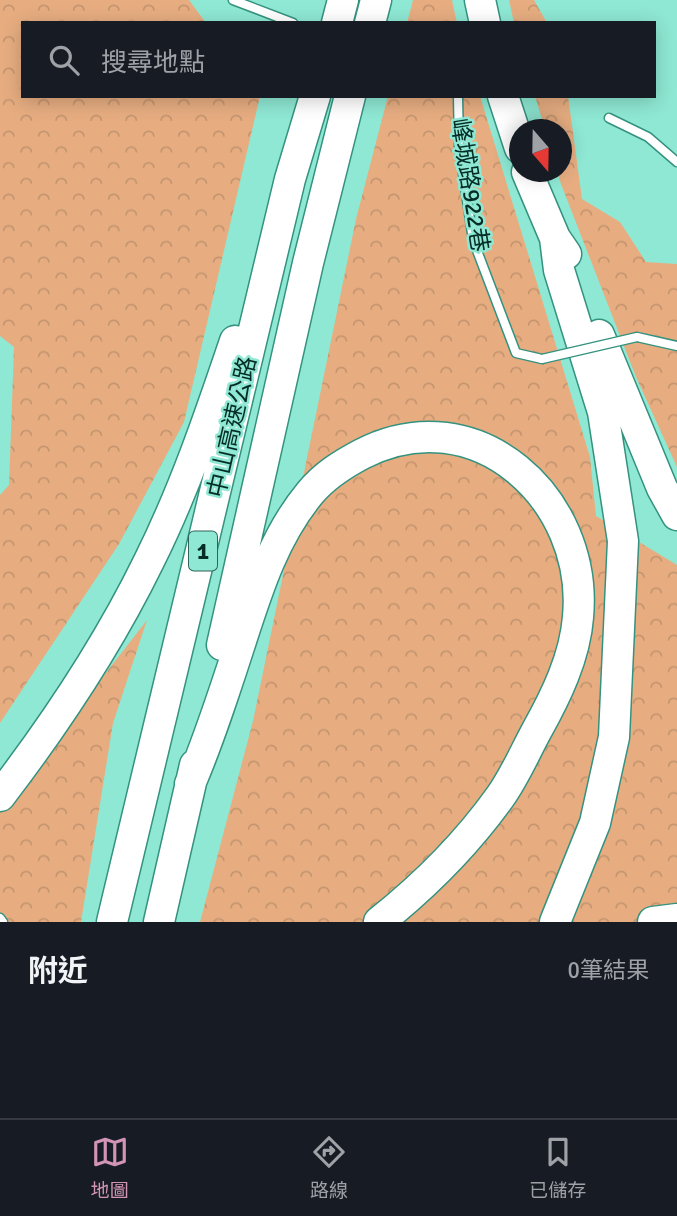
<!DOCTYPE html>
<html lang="zh-TW">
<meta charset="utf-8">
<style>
:root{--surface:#171b24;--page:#20242c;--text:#f1f3f6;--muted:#9ea1a6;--line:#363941;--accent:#d294b4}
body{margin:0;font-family:Signika,"Noto Sans TC",sans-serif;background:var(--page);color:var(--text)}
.compass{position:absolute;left:509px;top:119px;width:63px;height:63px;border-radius:50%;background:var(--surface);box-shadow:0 4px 18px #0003;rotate:160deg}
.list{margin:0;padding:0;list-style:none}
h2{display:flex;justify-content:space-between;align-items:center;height:91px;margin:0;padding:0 28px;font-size:30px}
h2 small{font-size:23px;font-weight:400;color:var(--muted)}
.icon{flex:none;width:38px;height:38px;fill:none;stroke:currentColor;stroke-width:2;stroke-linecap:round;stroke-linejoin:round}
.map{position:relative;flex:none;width:677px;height:922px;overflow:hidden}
.search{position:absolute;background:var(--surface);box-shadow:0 4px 18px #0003;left:21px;right:21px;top:21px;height:77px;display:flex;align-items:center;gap:18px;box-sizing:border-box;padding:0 24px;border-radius:0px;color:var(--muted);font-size:26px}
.sheet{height:196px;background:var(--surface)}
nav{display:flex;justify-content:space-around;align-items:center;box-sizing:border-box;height:98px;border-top:2px solid var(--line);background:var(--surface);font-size:19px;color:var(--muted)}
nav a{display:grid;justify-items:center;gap:4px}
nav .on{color:var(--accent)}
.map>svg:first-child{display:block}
.forest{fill:url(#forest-crowns)}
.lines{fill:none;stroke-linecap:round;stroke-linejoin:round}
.lane-casing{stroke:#34927f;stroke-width:11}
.highway-casing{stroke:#34927f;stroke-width:33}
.lane{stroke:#fff;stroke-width:8}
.highway{stroke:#fff;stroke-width:30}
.lane-bridge-casing{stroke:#34927f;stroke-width:11;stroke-linecap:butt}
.lane-bridge{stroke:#fff;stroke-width:8}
.labels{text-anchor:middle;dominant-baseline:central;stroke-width:5;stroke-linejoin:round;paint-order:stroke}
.shield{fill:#8ee8d3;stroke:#2e655a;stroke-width:2}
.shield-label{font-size:23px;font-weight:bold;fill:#052d26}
.street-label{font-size:24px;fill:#052d26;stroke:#8ee8d3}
</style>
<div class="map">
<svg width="677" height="922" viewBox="0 0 677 922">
<defs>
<pattern id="forest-crowns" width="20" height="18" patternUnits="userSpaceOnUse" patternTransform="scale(1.75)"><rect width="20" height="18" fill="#e7ad81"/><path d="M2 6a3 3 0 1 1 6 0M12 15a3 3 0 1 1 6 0" fill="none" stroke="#c5956f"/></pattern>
</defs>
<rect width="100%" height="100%" fill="#8ee8d3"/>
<path class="forest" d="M0,0H189L206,23H23V96H260L184,422L119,544L0,723V495L9,485L14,347L0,336Z
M413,0H452L457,23H407Z
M509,0H534L547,23H514Z
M388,96H480L590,457L596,516L677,565V922H200L253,721L356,219Z
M535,96H568L582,199L620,222L646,262L677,264V467L636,377L561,184L557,172H562V130L545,129Z
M147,620L113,723L81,922H0V809Z"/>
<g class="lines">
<defs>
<path id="lane" d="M233,0L293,23
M458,96L459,147L473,240L516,353L542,359
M609,118L648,137L677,162
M637,337L677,346
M0,918L3,922"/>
<path id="highway" d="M480,0L485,23
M337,23L343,0
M370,23L376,0
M503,96L520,148
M527,172L555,238L566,254
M599,335L662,488L677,515
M222,645L308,263L350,96
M190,784C208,742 222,699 236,656C255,598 271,540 310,493C325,475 343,464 362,454C476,395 589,499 578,617C575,657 556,696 537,730C525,752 515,776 500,797C467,843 423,887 379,922
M0,796C56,723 109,643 149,561C184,491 210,415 235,341
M112,922L290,179L315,96
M159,922L195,765
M555,922L595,823L614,737L623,541L603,412L559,270L555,238
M653,922L677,919"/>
</defs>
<use href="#lane" class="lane-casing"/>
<use href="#highway" class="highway-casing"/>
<use href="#lane" class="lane"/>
<use href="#highway" class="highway"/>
<defs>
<path id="lane-bridge" d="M542,359L637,337"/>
</defs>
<use href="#lane-bridge" class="lane-bridge-casing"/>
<use href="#lane-bridge" class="lane-bridge"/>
</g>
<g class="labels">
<rect class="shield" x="189" y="531.5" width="28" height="39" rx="5"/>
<g class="shield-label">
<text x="203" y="551">1</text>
</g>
<g class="street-label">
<text transform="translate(470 185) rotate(81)">峰城路922巷</text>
<text transform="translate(232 427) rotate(-77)">中山高速公路</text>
</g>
</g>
</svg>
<svg class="compass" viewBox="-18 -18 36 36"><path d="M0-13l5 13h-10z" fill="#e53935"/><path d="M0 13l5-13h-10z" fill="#9ea1a6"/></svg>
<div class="search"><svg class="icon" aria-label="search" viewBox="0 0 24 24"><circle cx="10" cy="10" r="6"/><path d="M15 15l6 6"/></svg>搜尋地點</div>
</div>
<section class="sheet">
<h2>附近<small>0筆結果</small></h2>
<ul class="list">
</ul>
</section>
<nav>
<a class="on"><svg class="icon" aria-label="map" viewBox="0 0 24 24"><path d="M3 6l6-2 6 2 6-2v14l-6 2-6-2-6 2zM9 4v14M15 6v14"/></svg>地圖</a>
<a><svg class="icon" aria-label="directions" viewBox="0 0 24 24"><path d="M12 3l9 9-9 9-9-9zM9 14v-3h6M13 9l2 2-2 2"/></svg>路線</a>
<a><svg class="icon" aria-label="saved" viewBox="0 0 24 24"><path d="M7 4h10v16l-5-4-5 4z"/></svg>已儲存</a>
</nav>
